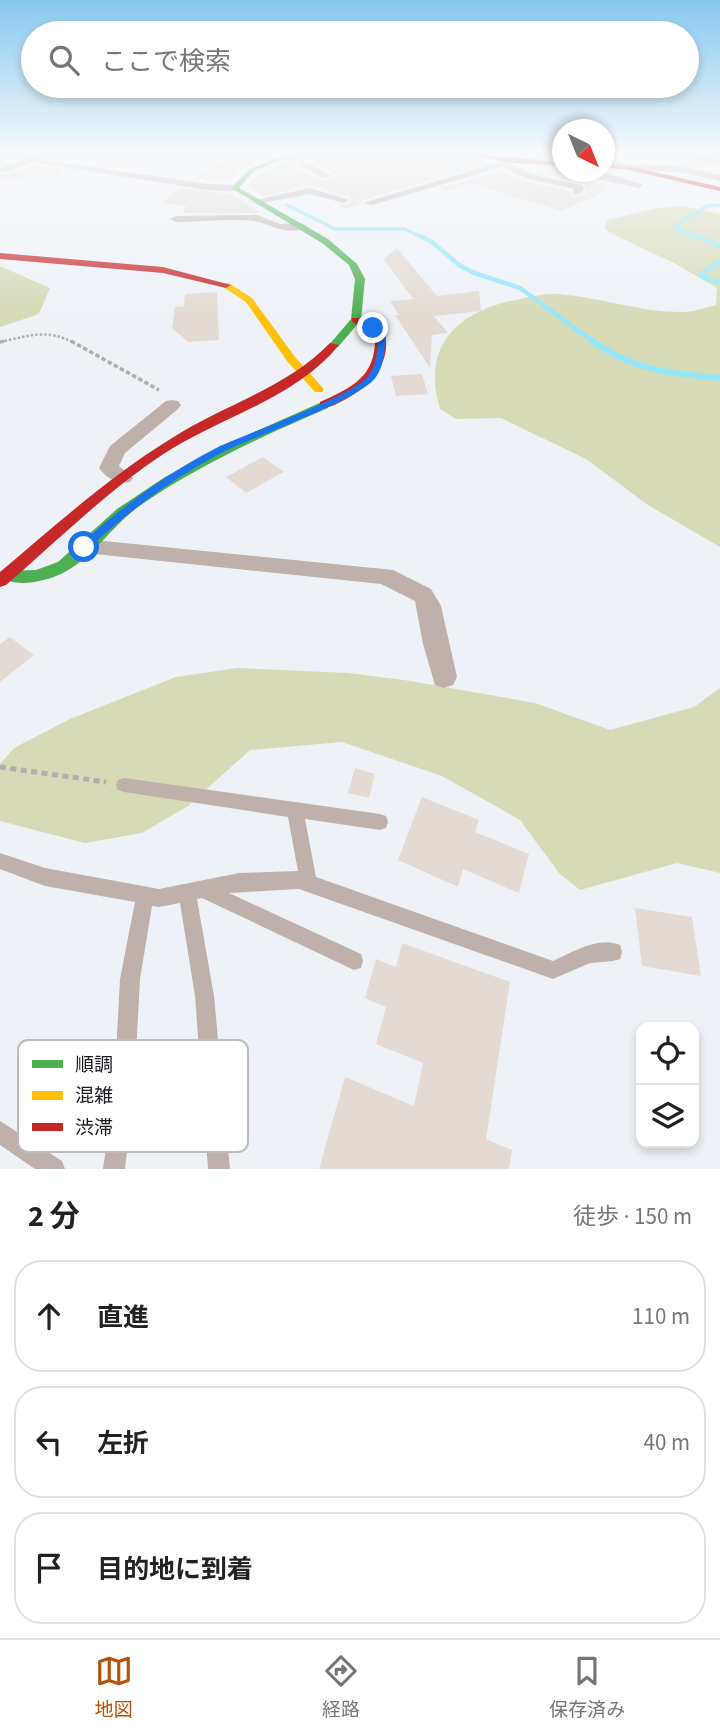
<!DOCTYPE html>
<html lang="ja">
<meta charset="utf-8">
<style>
:root{--surface:#fff;--page:#f2f2f2;--text:#222;--muted:#767676;--line:#e0e0e0;--accent:#b45309}
body{margin:0;font-family:"Source Sans 3","Noto Sans JP",sans-serif;background:var(--page);color:var(--text)}
.controls{position:absolute;right:21px;bottom:21px;display:grid;overflow:hidden;border-radius:14px;box-shadow:0 4px 10px #0003}
.controls button{width:63px;height:63px;display:grid;place-items:center;padding:0;border:0;border-bottom:2px solid var(--line);background:var(--surface);color:var(--text);font:35px sans-serif}
.compass{position:absolute;left:552px;top:119px;width:63px;height:63px;border-radius:50%;background:var(--surface);box-shadow:0 4px 10px #0003;rotate:137deg}
.stop{position:absolute;width:21px;height:21px;margin:-16px;border:5px solid #1a73e8;border-radius:50%;background:#fff}
.stop.end{background:#1a73e8;border-color:#fff;box-shadow:0 2px 7px #0008}
.list{margin:0;padding:0;list-style:none}
h2{display:flex;justify-content:space-between;align-items:center;height:91px;margin:0;padding:0 28px;font-size:30px}
h2 small{font-size:23px;font-weight:400;color:var(--muted)}
.list li{display:grid;grid-template-columns:46px 1fr auto;gap:21px;align-items:center;box-sizing:border-box;height:112px;margin:0 14px 14px;padding:0 14px;border:2px solid var(--line);border-radius:28px}
.list b{display:block;font-size:26px;white-space:nowrap}
.list em{font-size:23px;font-style:normal;color:var(--muted)}
.icon{flex:none;width:38px;height:38px;fill:none;stroke:currentColor;stroke-width:2;stroke-linecap:round;stroke-linejoin:round}
.map{position:relative;flex:none;width:720px;height:1169px;overflow:hidden}
.search{position:absolute;background:var(--surface);box-shadow:0 4px 10px #0003;left:21px;right:21px;top:21px;height:77px;display:flex;align-items:center;gap:18px;box-sizing:border-box;padding:0 24px;border-radius:38px;color:var(--muted);font-size:26px}
.sheet{height:469px;background:var(--surface)}
nav{display:flex;justify-content:space-around;align-items:center;box-sizing:border-box;height:98px;border-top:2px solid var(--line);background:var(--surface);font-size:19px;color:var(--muted)}
nav a{display:grid;justify-items:center;gap:4px}
nav .on{color:var(--accent)}
.map>svg:first-child{display:block}
.green{fill:#d6dab7}
.lines{fill:none;stroke-linecap:round;stroke-linejoin:round}
.stream-far2{stroke:#94e6fa;stroke-width:3.5}
.stream-far1{stroke:#94e6fa;stroke-width:4.5}
.stream{stroke:#94e6fa;stroke-width:6}
.building{fill:#e3dbd3}
.path-far3{stroke:#b3adab;stroke-width:2;stroke-dasharray:2.5 2;stroke-linecap:butt}
.path-far2{stroke:#b3adab;stroke-width:2.5;stroke-dasharray:2.5 2;stroke-linecap:butt}
.path-far1{stroke:#b3adab;stroke-width:3.5;stroke-dasharray:4.5 2.5;stroke-linecap:butt}
.path{stroke:#b3adab;stroke-width:5;stroke-dasharray:6 4.5;stroke-linecap:butt}
.lane{fill:#beb1ab;fill-rule:evenodd}
.street{fill:#beb1ab;fill-rule:evenodd}
.fast{fill:#4caf50;fill-rule:evenodd}
.slow{fill:#ffc107;fill-rule:evenodd}
.jam{fill:#c62828;fill-rule:evenodd}
.route{fill:#1a73e8}
.key{fill:#fff;stroke:#babbbc;stroke-width:2}
.key-label{font-size:19px;fill:#191b1f}
</style>
<div class="map">
<svg width="720" height="1169" viewBox="0 0 720 1169">
<rect width="100%" height="100%" fill="#eef2f7"/>
<path class="green" d="M683,206L720,214V547L648,505L586,459L501,418L456,419L440,409C420,344 460,310 520,299C532,297 546,293 557,294C600,297 642,313 685,312C695,311 706,308 716,305L717,288L676,264L608,232L605,227L608,220L657,208Z
M0,266L50,288L39,314L0,327Z
M237,668L348,673L404,680L535,703L610,730L694,707L720,688V873L677,863L580,890L559,873L520,820L442,776L342,742L250,750L188,806L142,833L85,843L0,821V764L14,748L70,719L176,677Z"/>
<g class="lines">
<path class="stream-far2" d="M287,205L335,229H404L422,237
M697,237L676,229L675,226L707,206L720,205"/>
<path class="stream-far1" d="M418,235L432,242L459,265L474,273L520,288L595,343
M693,235L720,246
M720,262L702,273L703,277L720,283"/>
<path class="stream" d="M592,341C634,370 671,374 720,378"/>
</g>
<path class="building" d="M233,154H270L242,168L229,182L193,179Z
M300,154H467L489,163L362,200L361,204L346,209L336,204L345,205L352,201L350,197L311,185L264,196L247,186L259,175L287,162L323,180L334,177L333,174Z
M33,165L62,169L60,176L0,179V174H8Z
M499,171L497,172H505L524,181L570,191L574,198L584,194L586,189L583,183L532,172H562L564,175L608,184L604,187L611,189L561,211L469,183L446,191L439,188Z
M180,188L232,194L260,213H182L187,206L161,203Z
M397,248L437,296L479,291L481,311L434,316L448,333L432,335L430,368L395,315H399L390,301L413,299L384,259Z
M217,292L219,340L188,342L172,328L175,307L184,306L185,294Z
M422,374L428,394L396,396L391,376Z
M263,457L284,472L246,493L226,477Z
M10,637L34,655L0,682V644Z
M355,768L375,774L369,798L348,793Z
M422,797L479,820L475,832L529,854L519,893L463,869L458,887L398,860Z
M635,908L692,917L701,976L642,966Z
M402,943L510,982L486,1139L512,1150L509,1169H319L345,1077L414,1106L423,1063L376,1044L386,1007L365,998L376,959L396,967Z"/>
<g class="lines">
<path class="path-far3" d="M161,154L163,164"/>
<path class="path-far2" d="M0,342C29,336 47,328 74,343"/>
<path class="path-far1" d="M71,341L159,390
M0,342L5,341"/>
<path class="path" d="M0,767L106,782"/>
<path class="lane" d="M38,155L36,157L0,158V156Z
M124,778L380,814L386,816L388,822L386,828L380,830L305,819L316,877L553,961C573,952 598,936 620,945L622,952L620,959L613,961L590,963L553,979L299,889L229,893L361,954L363,961L361,968L354,970L202,898L197,899L214,996L230,1169H208L195,996L180,903L159,907L152,906L140,979L134,1091L125,1169H103L114,1091L120,979L135,902L45,886L0,869V853L45,868L159,889L239,873L298,871L288,817L124,792L118,790L116,785L118,780Z
M0,1121L62,1161L65,1169H35L0,1145Z"/>
<path class="street" d="M31,154H41V158L51,161L207,184L235,185L240,188L235,191L207,190L33,162L7,172L0,171L1,168L31,157Z
M285,154H292L332,176L324,178L285,158Z
M682,154H698L720,160V166Z
M507,157L512,160L509,163L531,174L581,185L584,188L582,193L573,195V189L525,178L502,167L372,205L363,203L500,162Z
M604,157L625,164L679,166L720,175V181L679,172L624,170L604,163Z
M565,172L611,174L644,185L639,188Z
M310,188L349,200L344,203L310,194L257,204L252,201Z
M257,215L280,224L301,223L307,226C290,238 271,224 254,221C229,218 201,222 176,222L170,219L176,216Z
M172,400L178,401L181,405L178,409L125,453L119,466L133,478L130,482C118,485 106,478 99,468L110,446L166,401Z
M84,539L393,570L431,589L441,606L457,677L453,685L444,688L435,685L423,644L415,601L381,584L76,552L73,547L76,542Z"/>
<path class="fast" d="M286,154H295L254,171L239,188L328,239L357,264L365,279L361,320L338,347L329,345L351,319L355,279L349,265L322,243L231,188L250,169Z
M324,401L328,402V408C263,436 197,466 138,507C111,527 92,559 61,574C46,581 14,589 0,576L2,571L36,570L58,562L117,509L165,477L241,438Z"/>
<path class="slow" d="M223,283H229L252,298L295,357L323,388V392H315L287,361L246,302L223,287Z"/>
<path class="jam" d="M472,154L562,162V166L502,162Z
M604,164L624,165L720,187V191L624,169L604,168Z
M0,253L163,267L231,285L226,288L163,273L0,259Z
M352,318H360L384,330C393,361 372,385 346,399C338,403 329,409 320,408V402C355,386 377,376 375,333L352,322Z
M330,343L339,345C295,399 220,417 162,455C106,492 57,541 6,585L0,587V572C56,525 110,476 172,438C225,404 285,389 330,343Z"/>
</g>
<linearGradient id="sky" x2="0" y2="1"><stop stop-color="#86c8ef"/><stop offset="0.48" stop-color="#f7f9fb"/><stop offset="1" stop-color="#f7f9fb" stop-opacity="0"/></linearGradient>
<rect width="720" height="318" fill="url(#sky)"/>
<path class="route" d="M371,327H376L385,336C385,349 384,366 376,377C361,399 257,436 227,450C176,476 130,510 88,549H81V544C123,505 169,472 220,446C248,433 356,395 369,375C375,367 379,349 377,339C376,334 372,331 371,327Z"/>
<rect x="18" y="1040" width="230" height="112" rx="10" class="key"/>
<rect x="32" y="1060" width="31" height="8" fill="#4caf50"/>
<rect x="32" y="1091" width="31" height="9" fill="#ffc107"/>
<rect x="32" y="1123" width="31" height="8" fill="#c62828"/>
<g class="key-label">
<text x="75" y="1071">順調</text>
<text x="75" y="1102">混雑</text>
<text x="75" y="1134">渋滞</text>
</g>
</svg>
<div class="controls">
<button><svg class="icon" aria-label="locate" viewBox="0 0 24 24"><circle cx="12" cy="12" r="6"/><path d="M12 2v4M12 18v4M2 12h4M18 12h4"/></svg></button>
<button><svg class="icon" aria-label="layers" viewBox="0 0 24 24"><path d="M12 4l9 5-9 5-9-5zM3 14l9 5 9-5"/></svg></button>
</div>
<svg class="compass" viewBox="-18 -18 36 36"><path d="M0-13l5 13h-10z" fill="#e53935"/><path d="M0 13l5-13h-10z" fill="#767676"/></svg>
<div class="stop" style="left:84px;top:547px"></div>
<div class="stop end" style="left:373px;top:328px"></div>
<div class="search"><svg class="icon" aria-label="search" viewBox="0 0 24 24"><circle cx="10" cy="10" r="6"/><path d="M15 15l6 6"/></svg>ここで検索</div>
</div>
<section class="sheet">
<h2>2 分<small>徒歩 · 150 m</small></h2>
<ul class="list">
<li><svg class="icon" aria-label="ahead" viewBox="0 0 24 24"><path d="M12 20V5M6 11l6-6 6 6"/></svg><div><b>直進</b></div><em>110 m</em></li>
<li><svg class="icon" aria-label="left" viewBox="0 0 24 24"><path d="M17 20v-9H6M10 6l-5 5 5 5"/></svg><div><b>左折</b></div><em>40 m</em></li>
<li><svg class="icon" aria-label="arrive" viewBox="0 0 24 24"><path d="M6 21V4h12l-3 4 3 4H6"/></svg><div><b>目的地に到着</b></div></li>
</ul>
</section>
<nav>
<a class="on"><svg class="icon" aria-label="map" viewBox="0 0 24 24"><path d="M3 6l6-2 6 2 6-2v14l-6 2-6-2-6 2zM9 4v14M15 6v14"/></svg>地図</a>
<a><svg class="icon" aria-label="directions" viewBox="0 0 24 24"><path d="M12 3l9 9-9 9-9-9zM9 14v-3h6M13 9l2 2-2 2"/></svg>経路</a>
<a><svg class="icon" aria-label="saved" viewBox="0 0 24 24"><path d="M7 4h10v16l-5-4-5 4z"/></svg>保存済み</a>
</nav>
